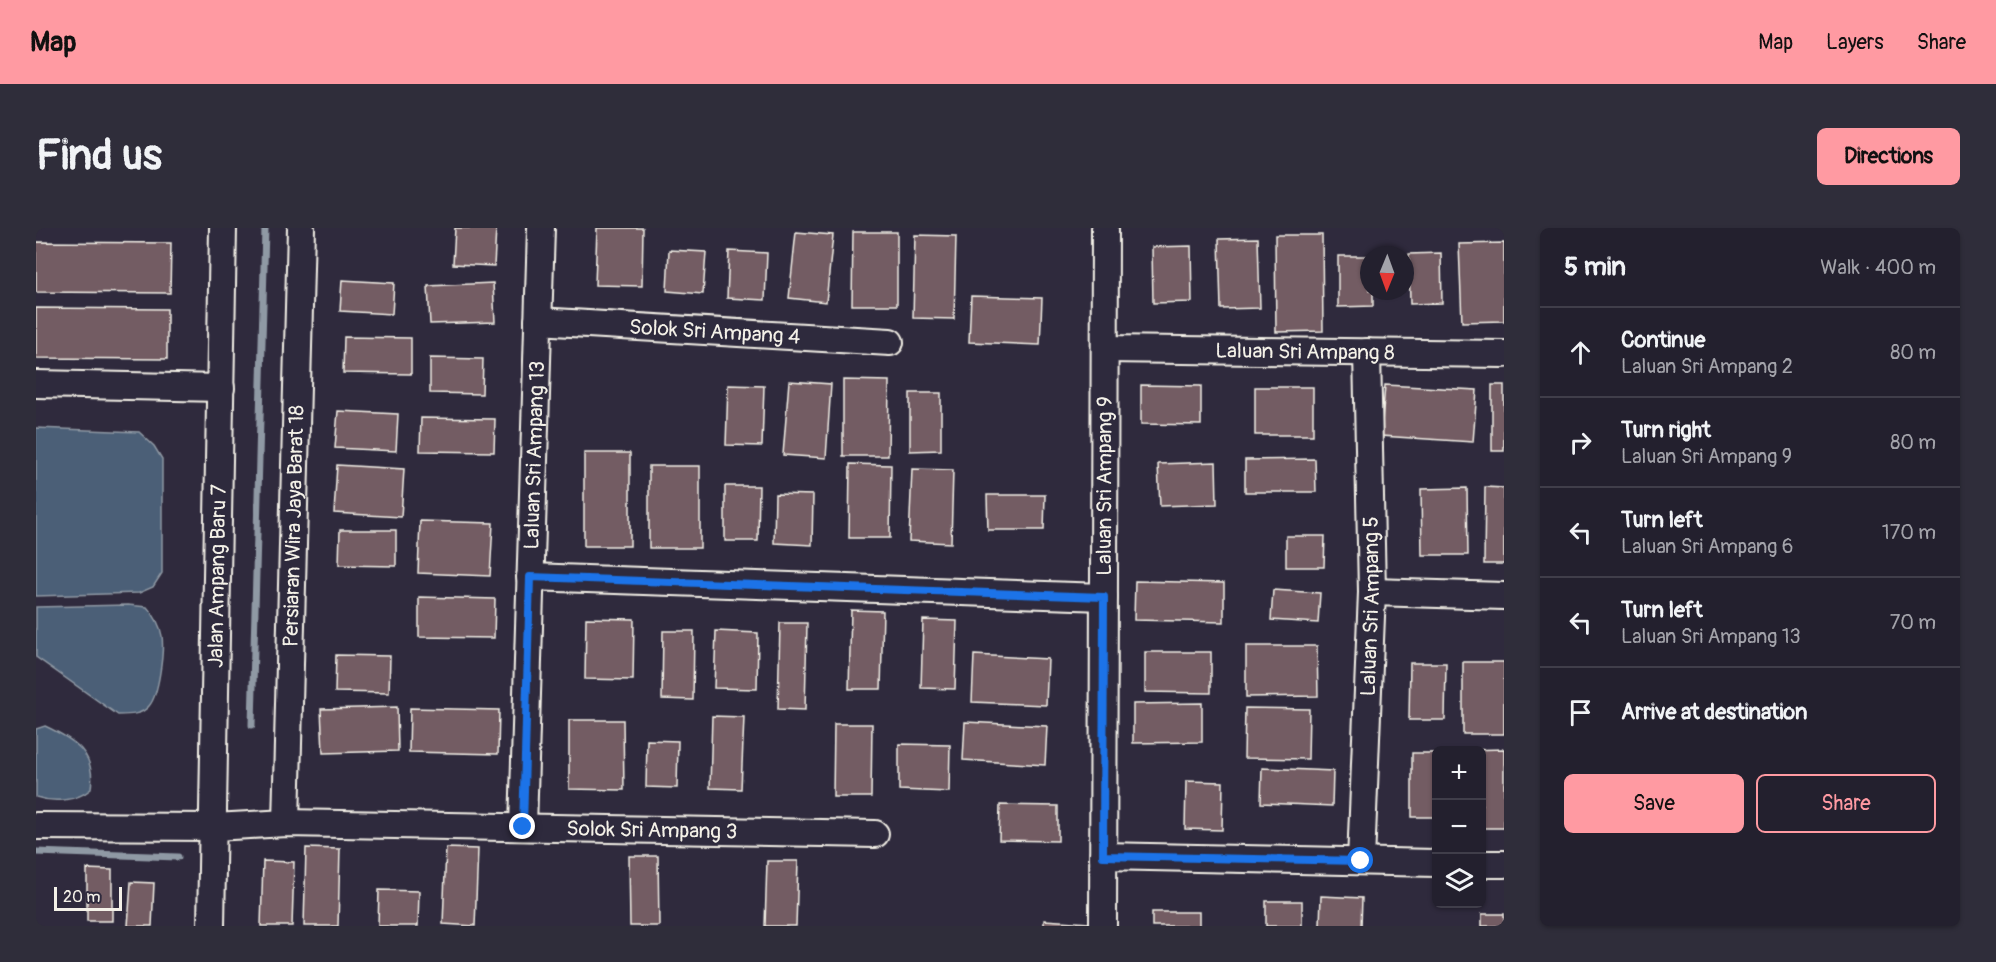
<!DOCTYPE html>
<meta charset="utf-8">
<style>
:root{--surface:#23202e;--page:#2f2d3a;--text:#f1f3f6;--muted:#a3a3aa;--line:#403e4a;--accent:#ff9aa2}
body{margin:0;font-family:Pangolin,sans-serif;background:var(--page);color:var(--text)}
.controls{position:absolute;right:18px;bottom:18px;display:grid;overflow:hidden;border-radius:9px;box-shadow:0 2px 4px #0004}
.controls button{width:54px;height:54px;display:grid;place-items:center;padding:0;border:0;border-bottom:2px solid var(--line);background:var(--surface);color:var(--text);font:30px sans-serif}
.compass{position:absolute;left:1324px;top:18px;width:54px;height:54px;border-radius:50%;background:var(--surface);box-shadow:0 2px 4px #0004;rotate:181deg}
.scale{position:absolute;left:18px;bottom:15px;width:68px;box-sizing:border-box;padding-left:6px;border:3px solid #f4f1e8;border-top:0;font-size:16px;line-height:21px;white-space:nowrap;color:#f4f1e8;-webkit-text-stroke:4px #2f2a3d;paint-order:stroke}
.stop{position:absolute;width:18px;height:18px;margin:-14px;border:4px solid #1a73e8;border-radius:50%;background:#fff}
.stop.end{background:#1a73e8;border-color:#fff;box-shadow:0 2px 6px #0008}
.list{margin:0;padding:0;list-style:none}
h2{display:flex;justify-content:space-between;align-items:center;height:78px;margin:0;padding:0 24px;font-size:26px}
h2 small{font-size:20px;font-weight:400;color:var(--muted)}
.list li{display:grid;grid-template-columns:39px 1fr auto;gap:18px;align-items:center;box-sizing:border-box;height:90px;padding:0 24px;border-top:2px solid var(--line)}
.list b{display:block;font-size:22px;white-space:nowrap}
.list p{margin:0;font-size:20px;white-space:nowrap;color:var(--muted)}
.list em{font-size:20px;font-style:normal;color:var(--muted)}
.actions{display:flex;gap:12px;padding:18px 24px}
.actions a{flex:1;padding:14px 0;border:2px solid var(--accent);border-radius:9px;text-align:center;font-size:21px;color:var(--accent)}
.actions .main{background:var(--accent);color:#111}
.icon{flex:none;width:33px;height:33px;fill:none;stroke:currentColor;stroke-width:2;stroke-linecap:round;stroke-linejoin:round}
.map{position:relative;flex:none;width:1468px;height:698px;overflow:hidden;border-radius:9px}
header{display:flex;align-items:center;gap:36px;box-sizing:border-box;height:84px;padding:0 30px;background:var(--accent);color:#111}
header strong{font-size:28px}
nav{display:flex;gap:33px;margin-inline-start:auto;font-size:21px}
.intro{display:flex;align-items:center;justify-content:space-between;box-sizing:border-box;height:144px;padding:0 36px}
h1{margin:0;font-size:42px}
.button{padding:15px 27px;border-radius:9px;background:var(--accent);color:#111;font-size:21px;font-weight:700}
main{display:flex;gap:36px;padding:0 36px}
aside{flex:1;background:var(--surface);border-radius:9px;box-shadow:0 2px 4px #0004}
.map>svg:first-child{display:block}
.water{fill:#4c5f77;stroke:#8f99a4;stroke-width:1.5}
.lines{fill:none;stroke-linecap:round;stroke-linejoin:round}
.stream{stroke:#8f99a4;stroke-width:7}
.building{fill:#735b63;stroke:#f4f1e8;stroke-width:1.5}
.minor-casing{stroke:#f4f1e8;stroke-width:30}
.minor{stroke:#2f2a3d;stroke-width:26}
.route{stroke:#1a73e8;stroke-width:8}
.labels{text-anchor:middle;dominant-baseline:central;stroke-width:5;stroke-linejoin:round;paint-order:stroke}
.street-label{font-size:21px;fill:#f4f1e8;stroke:#2f2a3d}
</style>
<header>
<strong>Map</strong>
<nav><a>Map</a><a>Layers</a><a>Share</a></nav>
</header>
<div class="intro"><h1>Find us</h1><a class="button">Directions</a></div>
<main>
<div class="map">
<svg width="1468" height="698" viewBox="0 0 1468 698">
<rect width="100%" height="100%" fill="#2f2a3d"/>
<filter id="ink" filterUnits="userSpaceOnUse"><feTurbulence type="fractalNoise" baseFrequency=".0167" numOctaves="2"/><feDisplacementMap in="SourceGraphic" scale="12" xChannelSelector="R" yChannelSelector="G"/><feConvolveMatrix kernelMatrix="1 2 1 2 8 2 1 2 1" color-interpolation-filters="sRGB"/></filter>
<g filter="url(#ink)">
<path class="water" d="M0,200L103,204L118,218L126,231V345L117,359L103,365L0,368Z
M92,377L111,379C119,388 124,396 126,408C128,423 123,467 113,478C106,487 93,487 82,487L0,429V379Z
M9,498C39,512 60,525 55,561C41,573 18,575 0,569V501Z"/>
<g class="lines">
<path class="stream" d="M216,497L229,0
M0,624L142,629"/>
</g>
<path class="building" d="M419,0H460L458,38L417,36Z
M561,0H607L606,58L559,57Z
M760,4L797,7L790,74L753,70Z
M817,4H861V77H816Z
M879,7L920,8L918,91L877,90Z
M1239,7H1286L1287,103L1240,104Z
M1222,10L1224,80L1185,81L1183,11Z
M0,14L135,15L134,65L0,64Z
M1468,15V93L1426,94L1423,16Z
M1155,18L1156,74L1117,75L1116,19Z
M633,22L670,24L667,66L631,63Z
M693,23L731,25L729,72L691,70Z
M1405,25L1406,75L1374,76L1373,26Z
M1302,28H1333V63H1337V78L1302,79Z
M306,52L358,55L356,86L304,83Z
M457,55L459,94L394,96L392,58Z
M935,68L1006,70L1004,117L933,114Z
M0,80L131,81V131L0,130Z
M308,109L375,110V146L307,145Z
M394,130L447,131L446,166L394,165Z
M807,152L853,153L852,228H807Z
M753,153L795,156L790,230L747,227Z
M692,157L728,158L726,218L690,217Z
M1105,157L1165,158V197L1105,196Z
M1349,157L1441,162L1437,214L1345,208Z
M1456,157H1468V223H1456Z
M1219,159H1277V207H1219Z
M874,165H905V222L874,223Z
M302,183L362,186L360,223L299,220Z
M385,190L459,191L458,224L384,223Z
M548,225H594V318H548Z
M1279,231L1280,264H1209V232Z
M1180,234L1181,276L1124,278L1122,236Z
M814,236L855,237L854,310H813Z
M301,237L368,241L365,289L298,285Z
M613,238H664V320H613Z
M876,241L917,242L915,315L873,313Z
M689,258H723L722,313H689Z
M1449,259L1468,260V336H1448Z
M1431,260L1432,327H1386L1385,261Z
M739,266L777,267L776,317L738,315Z
M951,267H1009L1008,302H952Z
M384,293L457,295L454,348L382,345Z
M304,302H360V338L303,337Z
M1250,308H1289L1288,339H1250Z
M1099,353L1188,355V394L1098,392Z
M1237,362L1284,365L1282,395L1235,392Z
M383,369L459,371L458,410L383,409Z
M815,382L847,383L845,461H813Z
M550,390L598,391L597,452L549,451Z
M887,392L921,393L919,461L885,460Z
M744,395H771L769,482L742,481Z
M627,403H658L657,472L626,471Z
M680,403L722,405L721,461L678,460Z
M1210,418H1281L1282,468L1210,469Z
M1109,424H1175V465L1109,464Z
M300,427L354,428L353,465L299,464Z
M938,427L1012,431L1010,477L936,474Z
M1427,434H1468V506H1427Z
M1374,435H1410L1409,492H1373Z
M1166,475V514L1097,515V476Z
M361,479L362,523L287,525L285,481Z
M374,480L463,482L462,526L373,524Z
M1209,480L1273,481L1272,531L1208,530Z
M676,488L708,489L705,561L674,560Z
M533,492H587L588,562L533,561Z
M929,494L1011,498L1009,537L927,532Z
M798,496H836L835,569H797Z
M611,512L642,513L641,560L610,559Z
M863,516L914,517L913,564L863,562Z
M1468,521V600H1446V522H1430Z
M1376,525H1400V589H1376Z
M1226,540L1297,543L1296,578L1225,575Z
M1150,553L1187,554L1186,602L1149,601Z
M964,577L1022,578V613L963,612Z
M270,620L304,621L302,698H268Z
M410,620L442,621L439,698L407,696Z
M593,628H622L623,698H594Z
M227,633L258,634L256,698H225Z
M731,633H762L760,698H729Z
M51,641L76,642V693H51Z
M95,654L118,655L116,698H92Z
M343,662L383,663L382,698H342Z
M1285,668L1326,670L1325,698H1284Z
M1230,673H1266V698H1230Z
M1116,684H1163V698H1116Z
M1446,686H1468V698H1446Z
M1008,692L1053,695V698H1008Z"/>
<g class="lines">
<defs>
<g id="minor">
<path id="s1" d="M502,93L854,114"/>
<path id="s2" d="M1069,121L1468,126"/>
<path d="M0,156L185,160"/>
<path d="M494,349L1068,369"/>
<path d="M1336,364L1468,368"/>
<path id="s3" d="M250,595L265,0"/>
<path id="s4" d="M0,598L178,599L250,595L839,606"/>
<path id="s5" d="M487,599L505,0"/>
<path d="M1067,628L1400,635"/>
<path id="s6" d="M1325,633L1336,364L1331,124"/>
<path d="M1446,636H1468"/>
<path id="s7" d="M175,698L187,0"/>
<path id="s8" d="M1067,698L1069,0"/>
</g>
</defs>
<use href="#minor" class="minor-casing"/>
<use href="#minor" class="minor"/>
</g>
</g>
<g class="lines" filter="url(#ink)">
<path class="route" d="M487,599L494,349L1068,369L1067,628L1325,633"/>
</g>
<g class="labels">
<g class="street-label">
<text stroke="none"><textPath href="#s1" startOffset="177">Solok Sri Ampang 4</textPath></text>
<text stroke="none"><textPath href="#s2" startOffset="200">Laluan Sri Ampang 8</textPath></text>
<text stroke="none"><textPath href="#s5" startOffset="372">Laluan Sri Ampang 13</textPath></text>
<text stroke="none"><textPath href="#s8" startOffset="440">Laluan Sri Ampang 9</textPath></text>
<text stroke="none"><textPath href="#s3" startOffset="297">Persiaran Wira Jaya Barat 18</textPath></text>
<text stroke="none"><textPath href="#s7" startOffset="350">Jalan Ampang Baru 7</textPath></text>
<text stroke="none"><textPath href="#s6" startOffset="255">Laluan Sri Ampang 5</textPath></text>
<text stroke="none"><textPath href="#s4" startOffset="616">Solok Sri Ampang 3</textPath></text>
</g>
</g>
</svg>
<div class="controls">
<button>+</button>
<button>−</button>
<button><svg class="icon" aria-label="layers" viewBox="0 0 24 24"><path d="M12 4l9 5-9 5-9-5zM3 14l9 5 9-5"/></svg></button>
</div>
<svg class="compass" viewBox="-18 -18 36 36"><path d="M0-13l5 13h-10z" fill="#e53935"/><path d="M0 13l5-13h-10z" fill="#a3a3aa"/></svg>
<div class="scale">20 m</div>
<div class="stop" style="left:1325px;top:633px"></div>
<div class="stop end" style="left:487px;top:599px"></div>
</div>
<aside>
<h2>5 min<small>Walk · 400 m</small></h2>
<ul class="list">
<li><svg class="icon" aria-label="ahead" viewBox="0 0 24 24"><path d="M12 20V5M6 11l6-6 6 6"/></svg><div><b>Continue</b><p>Laluan Sri Ampang 2</p></div><em>80 m</em></li>
<li><svg class="icon" aria-label="right" viewBox="0 0 24 24"><path d="M7 20v-9h11M14 6l5 5-5 5"/></svg><div><b>Turn right</b><p>Laluan Sri Ampang 9</p></div><em>80 m</em></li>
<li><svg class="icon" aria-label="left" viewBox="0 0 24 24"><path d="M17 20v-9H6M10 6l-5 5 5 5"/></svg><div><b>Turn left</b><p>Laluan Sri Ampang 6</p></div><em>170 m</em></li>
<li><svg class="icon" aria-label="left" viewBox="0 0 24 24"><path d="M17 20v-9H6M10 6l-5 5 5 5"/></svg><div><b>Turn left</b><p>Laluan Sri Ampang 13</p></div><em>70 m</em></li>
<li><svg class="icon" aria-label="arrive" viewBox="0 0 24 24"><path d="M6 21V4h12l-3 4 3 4H6"/></svg><div><b>Arrive at destination</b></div></li>
</ul>
<div class="actions"><a class="main">Save</a><a>Share</a></div>
</aside>
</main>
